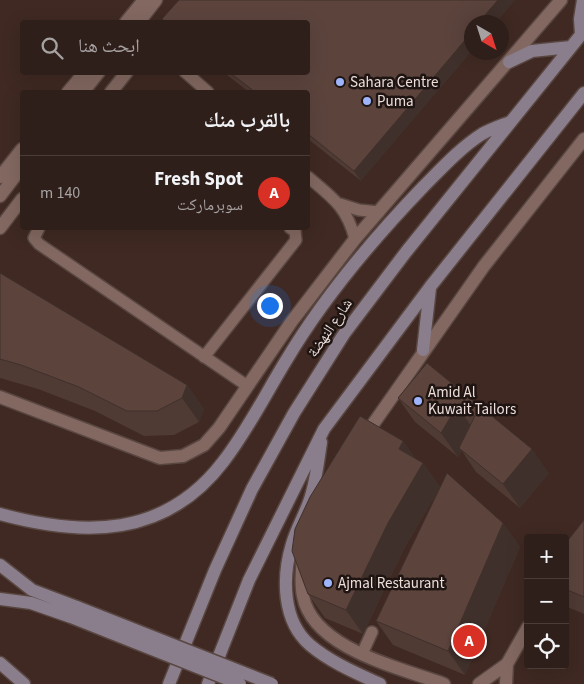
<!DOCTYPE html>
<html lang="ar">
<meta charset="utf-8">
<style>
:root{--surface:#2f1f1a;--page:#3b2c27;--text:#f1f3f6;--muted:#a7a2a2;--line:#4a3d39;--accent:#d93025}
body{margin:0;font-family:"Source Sans 3","Noto Naskh Arabic",sans-serif;background:var(--page);color:var(--text);direction:rtl}
.controls{position:absolute;right:15px;bottom:15px;display:grid;overflow:hidden;border-radius:5px;box-shadow:0 5px 20px #0002}
.controls button{width:45px;height:45px;display:grid;place-items:center;padding:0;border:0;border-bottom:1px solid var(--line);background:var(--surface);color:var(--text);font:25px sans-serif}
.compass{position:absolute;left:464px;top:15px;width:45px;height:45px;border-radius:50%;background:var(--surface);box-shadow:0 5px 20px #0002;rotate:141deg}
.you{position:absolute;left:269px;top:305px;width:18px;height:18px;margin:-12px;border:4px solid #fff;border-radius:50%;background:#1a73e8;box-shadow:0 0 0 8px #1a73e833}
.badge{display:grid;place-items:center;width:32px;height:32px;border-radius:50%;background:var(--accent);color:#fff;font-size:16px;font-weight:700}
.pin{position:absolute;translate:-50% -50%;border:2px solid #fff;box-shadow:0 1px 5px #0006}
.list{margin:0;padding:0;list-style:none}
h2{display:flex;justify-content:space-between;align-items:center;height:65px;margin:0;padding:0 20px;font-size:21px}
h2 small{font-size:16px;font-weight:400;color:var(--muted)}
.list li{display:grid;grid-template-columns:32px 1fr auto;gap:15px;align-items:center;box-sizing:border-box;height:75px;padding:0 20px;border-top:1px solid var(--line)}
.list b{display:block;font-size:19px;white-space:nowrap}
.list p{margin:0;font-size:16px;white-space:nowrap;color:var(--muted)}
.list em{font-size:16px;font-style:normal;color:var(--muted)}
.icon{flex:none;width:28px;height:28px;fill:none;stroke:currentColor;stroke-width:2;stroke-linecap:round;stroke-linejoin:round}
.map{position:relative;flex:none;width:584px;height:684px;overflow:hidden;direction:ltr}
.search{position:absolute;background:var(--surface);box-shadow:0 5px 20px #0002;left:20px;top:20px;width:290px;height:55px;display:flex;align-items:center;gap:12px;box-sizing:border-box;padding:0 18px;border-radius:5px;color:var(--muted);font-size:19px}
.panel{position:absolute;background:var(--surface);box-shadow:0 5px 20px #0002;left:20px;top:90px;width:290px;height:140px;border-radius:5px;direction:rtl}
.map>svg:first-child{display:block}
.lines{fill:none;stroke-linecap:round;stroke-linejoin:round}
.lane-casing{stroke:#594641;stroke-width:14}
.street-casing{stroke:#594641;stroke-width:15}
.secondary-casing{stroke:#594641;stroke-width:15}
.lane{stroke:#826860;stroke-width:11}
.street{stroke:#826860;stroke-width:12}
.secondary{stroke:#8a7e8c;stroke-width:12}
.secondary-bridge-casing{stroke:#594641;stroke-width:15;stroke-linecap:butt}
.secondary-bridge{stroke:#8a7e8c;stroke-width:12}
.wall{fill:#4f3a34}
.shaded-wall{fill:#40302b}
.building{fill:#5c443d;stroke:#40302b}
.poi-dot{fill:#9eb4fd;stroke:#1e1411;stroke-width:2}
.labels{text-anchor:middle;dominant-baseline:central;stroke-width:5;stroke-linejoin:round;paint-order:stroke}
.poi-label{font-size:15px;fill:#eddeda;stroke:#1e1411;text-anchor:start}
.street-label{font-size:15px;fill:#eddeda;stroke:#1e1411}
</style>
<div class="map">
<svg width="584" height="684" viewBox="0 0 584 684">
<rect width="100%" height="100%" fill="#3f2922"/>
<g class="lines">
<defs>
<path id="lane" d="M185,72L208,92
M308,177C332,197 347,207 355,239
M340,204L359,210L379,212
M39,228L34,238L39,244L246,385
M204,357L296,240L295,231L290,228
M362,654L372,632"/>
<path id="street" d="M126,22L144,0
M139,22L156,0
M68,92L85,72
M83,92L99,72
M111,92L127,72
M0,177L22,149
M0,196L22,167
M0,228L22,199
M0,397L160,458L183,456L204,445L219,428L292,321L355,239L561,0
M364,437L484,266L584,139
M303,557C302,570 300,583 303,596C313,649 401,668 444,684
M479,684L507,664L528,627
M506,684L507,664"/>
<path id="secondary" d="M581,34L580,19L583,0
M509,62L532,51L571,47
M423,350L430,288
M321,442C318,462 316,483 309,502C304,516 296,530 292,544C282,577 282,621 310,645C330,662 356,673 380,684
M0,514C84,537 165,538 223,462C248,430 266,393 287,359C324,297 373,239 423,187C441,169 460,148 482,134C491,129 500,126 510,122
M0,565L32,590L77,607
M0,599L31,603L71,617
M0,663L24,684
M169,684L215,570L252,489L294,413L344,334L406,252L584,31
M208,684L249,580L324,429L430,287L584,93"/>
</defs>
<use href="#lane" class="lane-casing"/>
<use href="#street" class="street-casing"/>
<use href="#secondary" class="secondary-casing"/>
<use href="#lane" class="lane"/>
<use href="#street" class="street"/>
<use href="#secondary" class="secondary"/>
<defs>
<path id="secondary-bridge" d="M77,607L272,684
M71,617L240,684"/>
</defs>
<use href="#secondary-bridge" class="secondary-bridge-casing"/>
<use href="#secondary-bridge" class="secondary-bridge"/>
</g>
<path class="wall" d="M179,0H515L496,22H472L361,181L308,139V92H249L223,72H308V22H164L162,19Z
M0,273L187,385L204,409L199,422L174,435L144,436L95,411L38,389L0,378Z
M427,363L549,473L520,508L476,472L462,451L458,457L415,422L398,398Z
M403,441L415,458L423,463L440,487L503,523L520,547L465,675L393,645L376,621L439,489L405,547L363,634L325,618L308,594Z
M584,520V614L565,606V544Z"/>
<path class="shaded-wall" d="M498,0H515L496,22H479Z
M472,32V51L361,181L354,171Z
M187,385L204,409L199,422L182,398Z
M457,406L474,430L459,448L462,451L458,457L441,433Z
M403,441L420,465L399,449Z
M532,449L549,473L520,508L503,484Z
M423,463L440,487L405,547L363,634L346,610L388,523Z
M503,523L520,547L465,675L448,651Z"/>
<path class="building" d="M179,0H498L479,22H472V32L354,171L308,134V92H255L229,72H308V22H166L162,19Z
M0,273L187,385L182,398L157,411H127L79,387L21,365L0,359Z
M427,363L532,449L503,484L459,448L475,416L457,406L441,433L398,398Z
M360,416L403,441L399,449L423,463L388,523L346,610L308,594L292,551L295,529L310,497Z
M447,473L503,523L448,651L376,621Z
M584,520V597L565,589V544Z"/>
<g class="poi-dot">
<circle cx="340" cy="82" r="5"/>
<circle cx="367" cy="101" r="5"/>
<circle cx="418" cy="401" r="5"/>
<circle cx="328" cy="583" r="5"/>
</g>
<g class="labels">
<g class="poi-label">
<text x="350" y="82">Sahara Centre</text>
<text x="377" y="101">Puma</text>
<text x="428" y="392">Amid Al<tspan x="428" dy="17">Kuwait Tailors</tspan></text>
<text x="338" y="583">Ajmal Restaurant</text>
</g>
<g class="street-label">
<text transform="translate(330 328) rotate(-56)">شارع النهضة</text>
</g>
</g>
</svg>
<div class="controls">
<button>+</button>
<button>−</button>
<button><svg class="icon" aria-label="locate" viewBox="0 0 24 24"><circle cx="12" cy="12" r="6"/><path d="M12 2v4M12 18v4M2 12h4M18 12h4"/></svg></button>
</div>
<svg class="compass" viewBox="-18 -18 36 36"><path d="M0-13l5 13h-10z" fill="#e53935"/><path d="M0 13l5-13h-10z" fill="#a7a2a2"/></svg>
<div class="you"></div>
<div class="pin badge" style="left:469px;top:641px">A</div>
<div class="search"><svg class="icon" aria-label="search" viewBox="0 0 24 24"><circle cx="10" cy="10" r="6"/><path d="M15 15l6 6"/></svg>ابحث هنا</div>
<section class="panel">
<h2>بالقرب منك<small></small></h2>
<ul class="list">
<li><span class="badge">A</span><div><b>Fresh Spot</b><p>سوبرماركت</p></div><em>140 m</em></li>
</ul>
</section>
</div>
